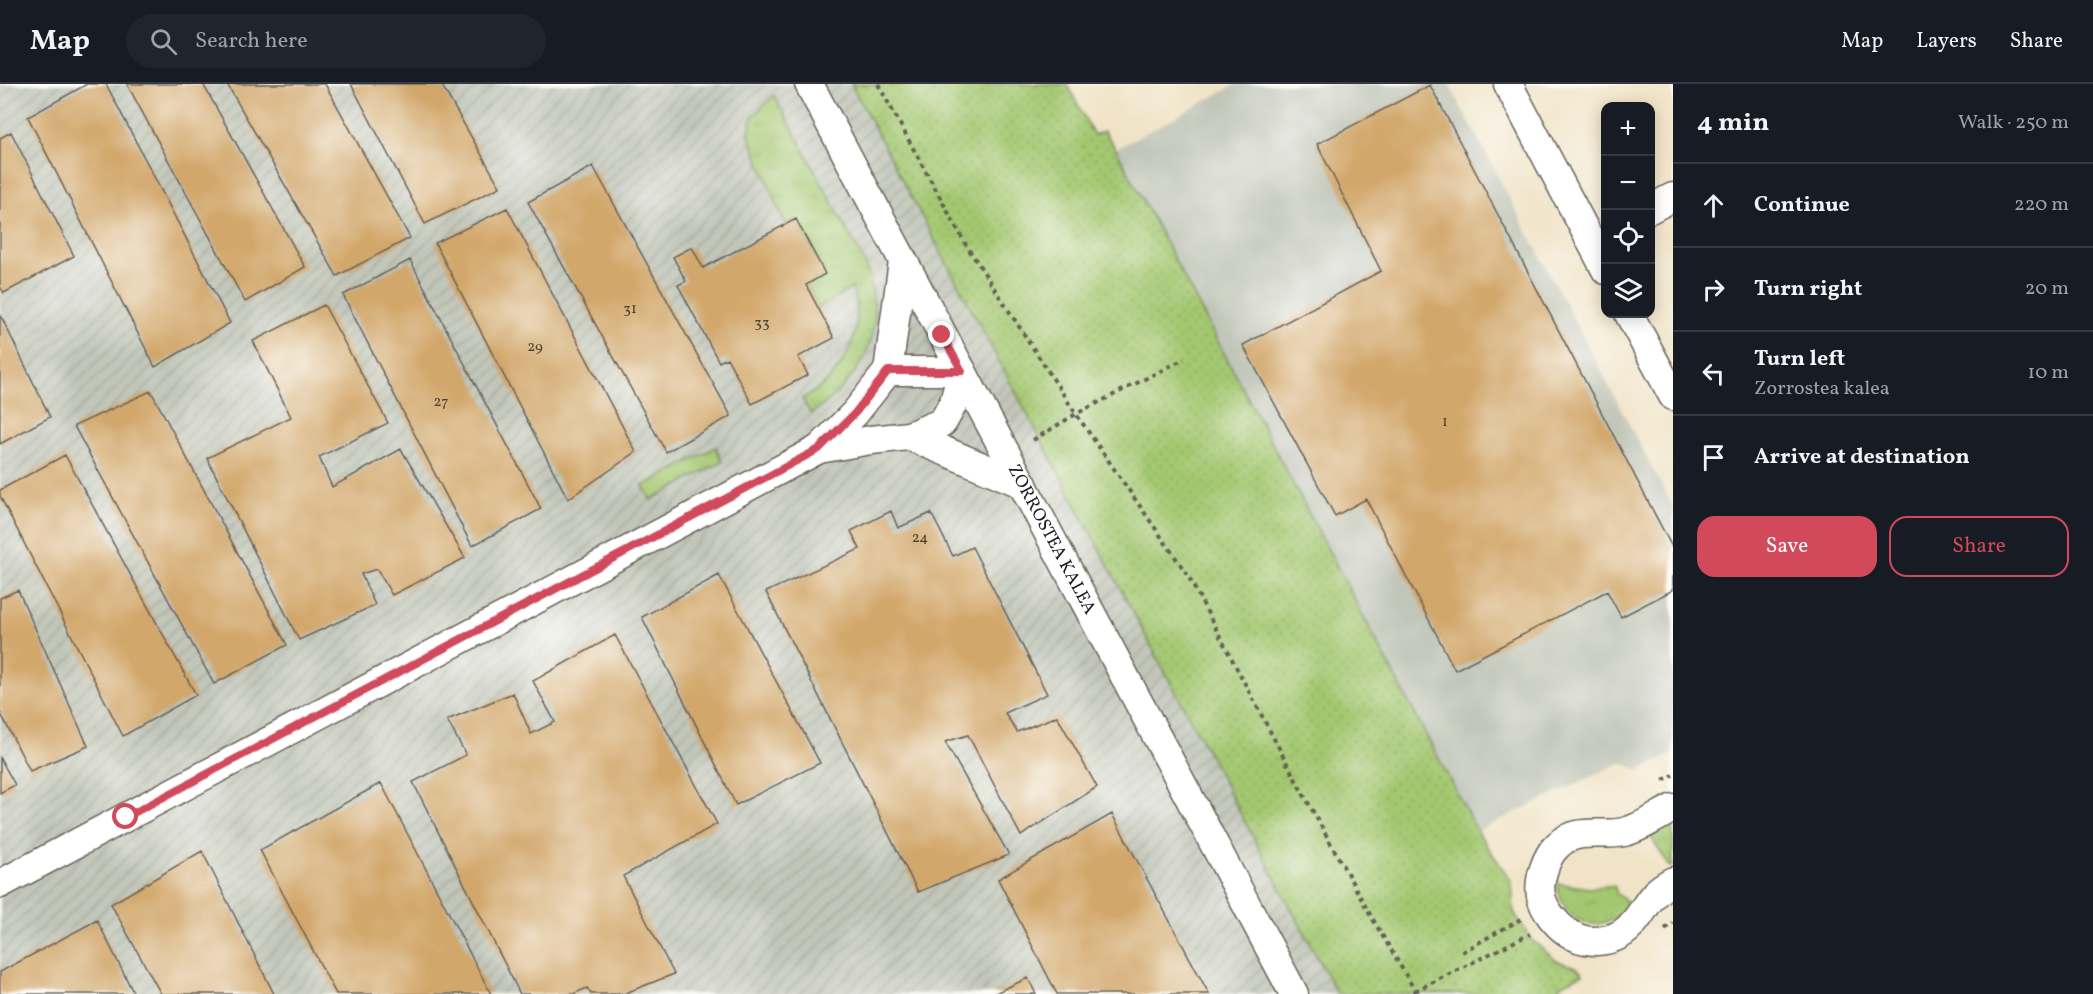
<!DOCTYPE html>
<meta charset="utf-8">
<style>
:root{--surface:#171b24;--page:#20242c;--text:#f1f3f6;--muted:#9ea1a6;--line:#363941;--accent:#d1495b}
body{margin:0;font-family:Vollkorn,serif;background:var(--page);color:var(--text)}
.controls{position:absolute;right:18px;top:18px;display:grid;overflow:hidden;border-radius:12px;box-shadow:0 3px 15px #0003}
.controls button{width:54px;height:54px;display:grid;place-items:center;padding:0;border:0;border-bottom:2px solid var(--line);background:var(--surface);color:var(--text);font:30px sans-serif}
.stop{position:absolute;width:18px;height:18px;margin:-14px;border:4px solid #d1495b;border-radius:50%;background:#fff}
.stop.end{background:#d1495b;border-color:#fff;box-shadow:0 2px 6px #0008}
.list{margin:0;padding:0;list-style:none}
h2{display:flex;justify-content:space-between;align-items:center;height:78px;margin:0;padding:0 24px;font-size:26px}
h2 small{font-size:20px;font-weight:400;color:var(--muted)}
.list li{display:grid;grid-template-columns:39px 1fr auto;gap:18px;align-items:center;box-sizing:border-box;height:84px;padding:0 24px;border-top:2px solid var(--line)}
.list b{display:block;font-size:22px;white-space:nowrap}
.list p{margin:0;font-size:20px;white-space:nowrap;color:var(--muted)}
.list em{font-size:20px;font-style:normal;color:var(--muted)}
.actions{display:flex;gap:12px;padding:18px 24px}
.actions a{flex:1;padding:14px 0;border:2px solid var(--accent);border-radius:18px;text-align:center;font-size:21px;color:var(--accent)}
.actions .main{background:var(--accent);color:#fff}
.icon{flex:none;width:33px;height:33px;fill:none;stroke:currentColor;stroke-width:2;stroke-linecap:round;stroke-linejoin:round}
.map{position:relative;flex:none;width:1673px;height:910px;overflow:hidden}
header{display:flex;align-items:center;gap:36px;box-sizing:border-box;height:84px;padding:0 30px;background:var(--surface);border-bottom:2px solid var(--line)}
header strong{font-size:28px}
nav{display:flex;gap:33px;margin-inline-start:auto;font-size:21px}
.search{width:420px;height:54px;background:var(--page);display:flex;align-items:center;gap:15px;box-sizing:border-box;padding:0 21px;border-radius:33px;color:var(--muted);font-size:22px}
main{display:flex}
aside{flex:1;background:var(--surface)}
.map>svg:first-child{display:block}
.industrial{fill:url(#industrial-furrows)}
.railway{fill:#c2c6b9}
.grass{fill:url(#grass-tufts);stroke:#607246;stroke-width:1.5}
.park{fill:url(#park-dots);stroke:#607246;stroke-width:1.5}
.building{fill:#d2a76c}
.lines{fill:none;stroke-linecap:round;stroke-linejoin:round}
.minor-casing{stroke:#666258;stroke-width:31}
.path{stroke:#666258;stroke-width:4;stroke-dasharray:4.5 4.5;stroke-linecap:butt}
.minor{stroke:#fff;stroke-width:28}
.route{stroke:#d1495b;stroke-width:8}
.labels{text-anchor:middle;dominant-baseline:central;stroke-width:4.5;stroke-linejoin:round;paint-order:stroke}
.number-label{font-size:15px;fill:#4a3f30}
.street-label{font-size:18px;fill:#1c1c1c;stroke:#fdfcf7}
</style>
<header>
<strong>Map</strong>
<div class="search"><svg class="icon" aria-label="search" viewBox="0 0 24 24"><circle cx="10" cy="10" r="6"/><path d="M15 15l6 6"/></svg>Search here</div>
<nav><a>Map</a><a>Layers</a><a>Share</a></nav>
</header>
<main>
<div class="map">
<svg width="1673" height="910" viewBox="0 0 1673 910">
<defs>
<pattern id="industrial-furrows" width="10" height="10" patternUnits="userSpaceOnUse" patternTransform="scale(1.5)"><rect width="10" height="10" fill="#c2c6b9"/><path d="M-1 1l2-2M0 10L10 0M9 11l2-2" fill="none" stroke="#a6aa9e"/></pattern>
<pattern id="grass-tufts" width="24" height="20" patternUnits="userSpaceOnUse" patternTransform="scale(1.5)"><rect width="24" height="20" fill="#a3c770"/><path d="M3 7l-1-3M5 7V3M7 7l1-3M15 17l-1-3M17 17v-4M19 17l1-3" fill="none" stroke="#8caa60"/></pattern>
<pattern id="park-dots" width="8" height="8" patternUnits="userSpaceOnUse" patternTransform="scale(1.5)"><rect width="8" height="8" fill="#a3c770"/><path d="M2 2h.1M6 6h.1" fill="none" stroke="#8caa60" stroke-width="1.8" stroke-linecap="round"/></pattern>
</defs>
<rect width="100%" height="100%" fill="#fdfcf7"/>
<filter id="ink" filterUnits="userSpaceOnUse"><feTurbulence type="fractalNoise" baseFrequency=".0167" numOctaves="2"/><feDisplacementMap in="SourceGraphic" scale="12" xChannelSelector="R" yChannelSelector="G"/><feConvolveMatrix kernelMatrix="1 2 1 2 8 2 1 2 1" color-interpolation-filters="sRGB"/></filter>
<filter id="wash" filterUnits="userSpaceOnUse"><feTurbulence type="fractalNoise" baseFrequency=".008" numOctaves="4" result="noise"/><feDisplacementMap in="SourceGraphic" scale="24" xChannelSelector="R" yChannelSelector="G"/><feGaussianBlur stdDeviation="1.35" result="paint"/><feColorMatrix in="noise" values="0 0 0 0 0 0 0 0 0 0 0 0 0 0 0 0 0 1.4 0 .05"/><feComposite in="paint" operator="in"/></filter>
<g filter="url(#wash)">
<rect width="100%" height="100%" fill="#f0e3c6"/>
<path class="industrial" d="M0,0H851L1337,910H0Z"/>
<path class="railway" d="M1237,0H1449L1673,423V669L1639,687L1622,678L1477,747L1116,65Z"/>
<path class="grass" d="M774,11L866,181C870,198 875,215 875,232C873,274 844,308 811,330L802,315C842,294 868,248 852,204L818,224L806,201L825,190L796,135L785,140L749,52L752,33Z
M716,363L722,378L651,416L643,402Z
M1673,739V782L1670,783L1650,752Z
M1557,799L1589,804L1614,801L1617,810L1631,820C1604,854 1562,843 1557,799Z"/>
<path class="park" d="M851,0H1067L1094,51L1104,47L1116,65L1477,747L1512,798L1514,829L1532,856L1557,877L1576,883L1583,890L1559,902L1562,910H1337Z"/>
<g id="blocks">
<path class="building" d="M87,0H106L230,239L155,283L28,33Z
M127,0H203L305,183L245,218Z
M227,0H325L410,154L337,192Z
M351,0H441L500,103L425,140Z
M1430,1L1673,465V506L1621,533L1607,507L1455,586L1366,415L1335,432L1243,261L1381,187L1317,60Z
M11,48L74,172L4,209L0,202V54Z
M593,82L731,332L666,368L528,118Z
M507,124L636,368L568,415L435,159Z
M796,135L825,190L806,201L834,254L798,273L808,291L752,320L727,274L719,278L678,201L686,197L673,173L692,163L703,184Z
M410,176L541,425L472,462L343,211Z
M324,221L388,339L319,373L332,403L401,365L465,474L392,511L377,485L361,490L375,521L299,556L207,374L291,333L253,257Z
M0,230L50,333L0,360Z
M151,307L287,561L214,600L74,342Z
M65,371L196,611L123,652L0,412V406Z
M891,427L898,444L931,429L953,472L972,463L1047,610L1005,629L1017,648L1057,632L1097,703L1021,752L968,651L945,658L1009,771L918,808L766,508L860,465L851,447Z
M719,491L820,679L736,721L642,533Z
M18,506L88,662L30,687L0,628V514Z
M615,551L717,740L623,792L674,890L623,910H591L587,904L573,910H520L413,698L466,671L447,636L513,609L531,650L555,638L533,597Z
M0,674L15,701L0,709Z
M381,699L491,910H336L260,766Z
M1112,730L1209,910H1057L998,795Z
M202,767L274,910H161L111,820Z
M97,836L134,910H0V888Z
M1028,894L1036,910H993Z"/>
</g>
</g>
<g filter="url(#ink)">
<use href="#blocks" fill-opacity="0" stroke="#666258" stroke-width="1.5"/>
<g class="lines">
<defs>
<g id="minor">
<path id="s1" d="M809,0L1294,910"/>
<path d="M1508,0L1606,186"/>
<path d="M1650,125L1673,113"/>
<path d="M1629,230L1673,312"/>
<path d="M888,287L903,177"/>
<path d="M909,352L1023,400"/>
<path d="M819,365L855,329L888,287H962"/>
<path d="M1673,724C1658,732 1641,744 1624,748C1602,753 1576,743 1558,761C1546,772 1538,796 1541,812C1544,826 1556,840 1567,848C1586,862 1614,859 1630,843C1648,824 1647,810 1673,797"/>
<path d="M0,800L819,365L871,356L909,352L943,338L954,318L962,287"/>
</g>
</defs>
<use href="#minor" class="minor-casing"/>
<path class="path" d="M878,0L966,161L1076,330L1187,490L1299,702L1368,827L1417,910
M1033,356L1076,330L1184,275
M1663,696L1673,691
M1665,845L1673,839
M1462,868L1521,835
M1415,907L1530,850"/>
<use href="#minor" class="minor"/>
</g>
</g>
<g class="lines" filter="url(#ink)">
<path class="route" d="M126,733L819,365L855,329L888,287H962L942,251"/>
</g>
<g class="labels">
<g class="number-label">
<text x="630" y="225">31</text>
<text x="762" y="239">33</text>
<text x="535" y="263">29</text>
<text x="441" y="318">27</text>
<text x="1445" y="338">1</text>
<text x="920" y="454">24</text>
</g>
<g class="street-label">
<text stroke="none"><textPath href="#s1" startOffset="516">ZORROSTEA KALEA</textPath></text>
</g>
</g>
</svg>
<div class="controls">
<button>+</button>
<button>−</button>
<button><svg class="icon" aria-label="locate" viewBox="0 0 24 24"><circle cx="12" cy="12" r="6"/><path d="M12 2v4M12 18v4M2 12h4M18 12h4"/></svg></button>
<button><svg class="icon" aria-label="layers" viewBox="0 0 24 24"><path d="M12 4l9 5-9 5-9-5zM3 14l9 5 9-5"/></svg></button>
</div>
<div class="stop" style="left:126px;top:733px"></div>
<div class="stop end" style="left:942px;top:251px"></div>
</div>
<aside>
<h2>4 min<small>Walk · 250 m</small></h2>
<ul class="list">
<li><svg class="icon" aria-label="ahead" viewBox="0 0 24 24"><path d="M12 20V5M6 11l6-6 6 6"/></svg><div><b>Continue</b></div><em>220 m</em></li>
<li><svg class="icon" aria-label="right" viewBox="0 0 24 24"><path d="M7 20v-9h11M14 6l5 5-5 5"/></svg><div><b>Turn right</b></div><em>20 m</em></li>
<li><svg class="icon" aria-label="left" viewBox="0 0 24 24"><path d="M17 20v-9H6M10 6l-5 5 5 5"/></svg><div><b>Turn left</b><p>Zorrostea kalea</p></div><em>10 m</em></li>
<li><svg class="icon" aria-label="arrive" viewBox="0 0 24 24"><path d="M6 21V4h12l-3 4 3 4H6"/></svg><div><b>Arrive at destination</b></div></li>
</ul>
<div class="actions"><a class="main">Save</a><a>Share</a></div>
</aside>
</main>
